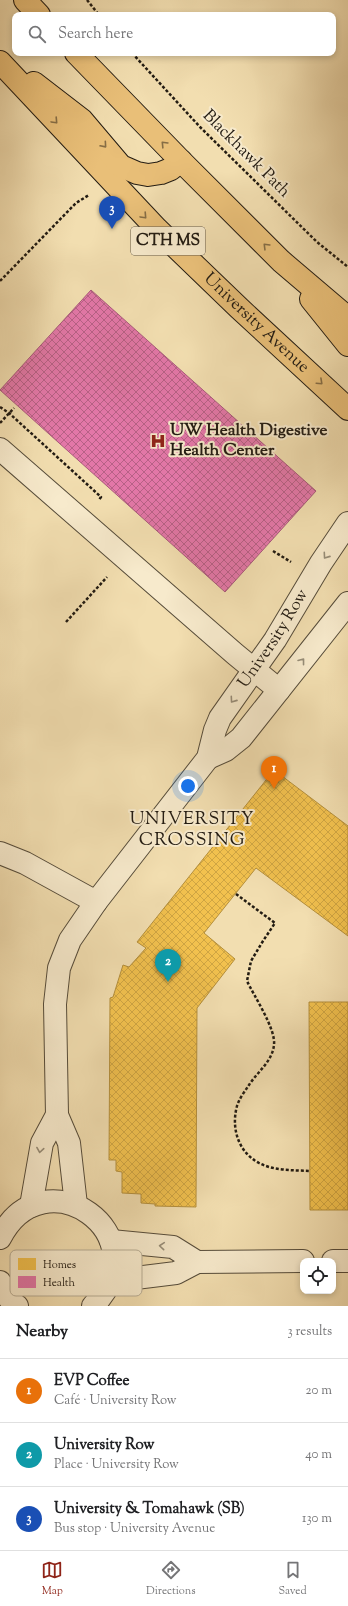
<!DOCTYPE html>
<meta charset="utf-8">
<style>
:root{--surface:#fff;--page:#f2f2f2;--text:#202124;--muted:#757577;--line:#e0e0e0;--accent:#8f2418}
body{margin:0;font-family:"Sorts Mill Goudy",serif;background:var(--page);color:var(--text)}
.controls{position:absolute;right:12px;bottom:12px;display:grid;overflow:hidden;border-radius:8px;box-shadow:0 2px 6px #0003}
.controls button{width:36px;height:36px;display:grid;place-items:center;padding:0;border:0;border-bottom:1px solid var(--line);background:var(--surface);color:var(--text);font:20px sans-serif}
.you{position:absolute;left:188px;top:786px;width:14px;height:14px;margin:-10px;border:3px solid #fff;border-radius:50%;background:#1a73e8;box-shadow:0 0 0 6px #1a73e833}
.badge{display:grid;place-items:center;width:26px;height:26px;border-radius:50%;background:var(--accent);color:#fff;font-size:13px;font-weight:700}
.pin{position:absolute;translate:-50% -33px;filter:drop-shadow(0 1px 2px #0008)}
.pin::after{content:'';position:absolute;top:21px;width:14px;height:12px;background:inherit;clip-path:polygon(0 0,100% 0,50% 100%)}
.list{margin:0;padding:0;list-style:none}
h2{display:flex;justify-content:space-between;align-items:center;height:52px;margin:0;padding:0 16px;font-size:17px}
h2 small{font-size:13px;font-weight:400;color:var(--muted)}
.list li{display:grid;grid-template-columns:26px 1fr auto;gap:12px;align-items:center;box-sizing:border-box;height:64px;padding:0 16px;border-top:1px solid var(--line)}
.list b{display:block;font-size:15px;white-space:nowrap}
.list p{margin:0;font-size:13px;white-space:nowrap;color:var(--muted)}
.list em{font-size:13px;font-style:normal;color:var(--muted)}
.icon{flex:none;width:22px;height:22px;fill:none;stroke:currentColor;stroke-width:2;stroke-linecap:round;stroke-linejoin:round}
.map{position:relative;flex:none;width:348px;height:1306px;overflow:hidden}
.search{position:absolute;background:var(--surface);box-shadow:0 2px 6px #0003;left:12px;right:12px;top:12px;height:44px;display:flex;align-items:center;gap:10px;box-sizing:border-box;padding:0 14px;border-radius:8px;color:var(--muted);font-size:15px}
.sheet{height:244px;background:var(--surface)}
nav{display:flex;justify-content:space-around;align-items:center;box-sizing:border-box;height:56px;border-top:1px solid var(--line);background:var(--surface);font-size:11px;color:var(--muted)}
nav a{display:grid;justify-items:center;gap:2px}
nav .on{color:var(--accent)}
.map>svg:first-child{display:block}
.homes{fill:url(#homes-cross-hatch);stroke:#b48f3c}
.health{fill:url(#health-cross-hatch);stroke:#a95b7b}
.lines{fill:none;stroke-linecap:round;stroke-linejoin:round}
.minor-casing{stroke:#564c3a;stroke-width:24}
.major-casing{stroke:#221b12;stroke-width:24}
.path{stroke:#221b12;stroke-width:2.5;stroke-dasharray:3 2;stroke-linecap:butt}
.minor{stroke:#f7eacc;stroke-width:22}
.major{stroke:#e9bf78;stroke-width:22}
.oneway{stroke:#866d45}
.oneway2{stroke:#978d78}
.labels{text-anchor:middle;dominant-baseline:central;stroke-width:4;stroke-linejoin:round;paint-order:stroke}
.shield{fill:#f7eacc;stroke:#62594a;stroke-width:1}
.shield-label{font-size:16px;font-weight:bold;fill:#221b12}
.street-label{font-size:17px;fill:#221b12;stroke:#f7eacc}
.poi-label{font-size:17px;font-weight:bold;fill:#221b12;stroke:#f7eacc;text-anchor:start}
.neighbourhood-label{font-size:18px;letter-spacing:1px;fill:#221b12;stroke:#f7eacc}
.key{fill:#f7eacc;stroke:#b7ac94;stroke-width:1}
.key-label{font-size:11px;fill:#221b12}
</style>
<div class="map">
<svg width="348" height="1306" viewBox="0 0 348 1306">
<defs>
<pattern id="homes-cross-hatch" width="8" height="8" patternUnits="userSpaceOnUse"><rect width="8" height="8" fill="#f2c14e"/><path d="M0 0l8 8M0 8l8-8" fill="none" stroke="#cfa543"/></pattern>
<pattern id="health-cross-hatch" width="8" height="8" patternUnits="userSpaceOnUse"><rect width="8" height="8" fill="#e377a8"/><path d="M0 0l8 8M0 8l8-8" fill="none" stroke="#b86187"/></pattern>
</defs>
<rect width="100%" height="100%" fill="#f2deb0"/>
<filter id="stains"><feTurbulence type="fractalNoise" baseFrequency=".005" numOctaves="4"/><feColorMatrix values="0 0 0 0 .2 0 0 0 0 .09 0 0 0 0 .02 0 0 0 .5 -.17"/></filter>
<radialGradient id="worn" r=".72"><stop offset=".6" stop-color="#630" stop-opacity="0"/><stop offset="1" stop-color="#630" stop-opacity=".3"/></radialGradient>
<path class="homes" d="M274,770L348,826V936L256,868L204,933L235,959L197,1008L196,1207L155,1206V1204L141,1203V1194L122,1193V1172L116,1171V1160H109L110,998L113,997L123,965L129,967L146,948L137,942Z
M309,1002H348V1210H310Z"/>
<path class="health" d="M91,290L316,491L225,592L0,390Z"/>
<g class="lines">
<defs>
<g id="minor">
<path d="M0,449L235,654L279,690"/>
<path d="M208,758L226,750L241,738L348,603"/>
<path d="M0,853L25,863L96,902"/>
<path id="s1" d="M76,1205L69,1143L57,1115L55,1004L59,968L70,940L96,902L208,758L215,730L220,718L275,640L321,563L348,523"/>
<path d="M31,1206L42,1143L57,1115"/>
<path d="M0,1238C44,1152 162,1235 93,1306"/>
<path d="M111,1241L173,1247L197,1262"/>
<path d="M333,1261H348"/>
<path d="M111,1281L176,1273L197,1262L303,1261"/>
<path d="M0,1282C4,1291 9,1301 17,1306"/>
</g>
<g id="major">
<path d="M25,0L39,15"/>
<path d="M76,53L181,161L281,261L348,318"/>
<path id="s2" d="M0,62L157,229L239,308L348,409"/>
<path d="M34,83L82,120L121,166L137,173L148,175L161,173L171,169L181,161"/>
<path d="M311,299L348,345"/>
</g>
</defs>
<use href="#minor" class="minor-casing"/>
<use href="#major" class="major-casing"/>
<path class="path" d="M87,0L99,15
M132,53L200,127L317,242L348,267
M0,281L76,203L89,195
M0,407L9,413L101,497L99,500
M0,423L14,408
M273,551L291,562
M66,622L107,577
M236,894L275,923L263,941L251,961L247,981C254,996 276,1029 274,1045C272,1062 258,1071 249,1085C245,1091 239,1099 237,1106C231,1128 238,1152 259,1163C274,1171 294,1170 310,1171"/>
<use href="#minor" class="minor"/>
<use href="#major" class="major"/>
</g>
<defs><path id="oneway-chevron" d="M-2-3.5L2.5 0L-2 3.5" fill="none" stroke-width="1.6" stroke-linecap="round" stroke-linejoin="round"/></defs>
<g class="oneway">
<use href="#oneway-chevron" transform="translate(55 121) rotate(47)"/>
<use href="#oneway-chevron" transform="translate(164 144) rotate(-134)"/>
<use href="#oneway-chevron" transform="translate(104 145) rotate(49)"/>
<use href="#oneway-chevron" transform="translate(144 216) rotate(47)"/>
<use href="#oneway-chevron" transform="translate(266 246) rotate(-135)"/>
<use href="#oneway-chevron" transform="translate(320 382) rotate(43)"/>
</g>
<g class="oneway2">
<use href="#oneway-chevron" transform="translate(326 556) rotate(125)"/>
<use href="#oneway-chevron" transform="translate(302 661) rotate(-52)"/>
<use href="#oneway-chevron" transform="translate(233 700) rotate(125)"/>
<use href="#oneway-chevron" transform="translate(40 1150) rotate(99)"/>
<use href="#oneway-chevron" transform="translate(162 1246) rotate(-175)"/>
</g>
<defs>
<symbol id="hospital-bare" viewBox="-9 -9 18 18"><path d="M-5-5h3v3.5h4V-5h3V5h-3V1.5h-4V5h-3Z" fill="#8f2418" stroke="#f7eacc" stroke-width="2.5" paint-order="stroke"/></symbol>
</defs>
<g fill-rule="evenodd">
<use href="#hospital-bare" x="147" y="430" width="22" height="22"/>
</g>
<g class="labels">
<rect class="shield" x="131" y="227" width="74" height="28" rx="3"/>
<g class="shield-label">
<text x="168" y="241">CTH MS</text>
</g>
<g class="street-label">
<text transform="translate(246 154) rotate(45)">Blackhawk Path</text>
<text stroke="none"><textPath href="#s2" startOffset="366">University Avenue</textPath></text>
<text stroke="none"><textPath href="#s1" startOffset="636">University Row</textPath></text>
</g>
<g class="poi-label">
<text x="170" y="431">UW Health Digestive<tspan x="170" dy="20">Health Center</tspan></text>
</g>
<g class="neighbourhood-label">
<text x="192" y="820">UNIVERSITY<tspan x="192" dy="21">CROSSING</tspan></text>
</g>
</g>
<rect x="10" y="1250" width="132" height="46" rx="6" class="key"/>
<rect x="18" y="1258" width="18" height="12" fill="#f2c14e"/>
<rect x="18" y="1276" width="18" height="12" fill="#e377a8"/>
<g class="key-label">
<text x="43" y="1268">Homes</text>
<text x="43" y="1286">Health</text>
</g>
<rect width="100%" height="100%" filter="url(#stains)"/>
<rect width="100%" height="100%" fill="url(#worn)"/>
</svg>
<div class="controls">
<button><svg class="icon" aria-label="locate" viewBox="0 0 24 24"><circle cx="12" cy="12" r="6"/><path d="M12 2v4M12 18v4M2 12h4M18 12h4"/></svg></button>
</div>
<div class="you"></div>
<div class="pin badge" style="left:274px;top:789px;background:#e8710a">1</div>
<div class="pin badge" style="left:168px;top:982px;background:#0f9aa8">2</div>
<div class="pin badge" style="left:112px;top:229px;background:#1a4fb4">3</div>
<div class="search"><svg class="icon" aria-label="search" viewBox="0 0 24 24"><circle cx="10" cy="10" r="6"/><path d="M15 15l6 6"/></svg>Search here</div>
</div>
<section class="sheet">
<h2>Nearby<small>3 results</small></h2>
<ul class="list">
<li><span class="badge" style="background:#e8710a">1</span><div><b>EVP Coffee</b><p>Café · University Row</p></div><em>20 m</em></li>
<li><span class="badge" style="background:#0f9aa8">2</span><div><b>University Row</b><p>Place · University Row</p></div><em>40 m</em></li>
<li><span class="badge" style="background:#1a4fb4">3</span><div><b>University &amp; Tomahawk (SB)</b><p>Bus stop · University Avenue</p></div><em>130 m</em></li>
</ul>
</section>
<nav>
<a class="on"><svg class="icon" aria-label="map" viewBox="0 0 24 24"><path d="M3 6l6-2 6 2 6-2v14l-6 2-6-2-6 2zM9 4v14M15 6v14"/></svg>Map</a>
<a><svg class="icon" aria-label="directions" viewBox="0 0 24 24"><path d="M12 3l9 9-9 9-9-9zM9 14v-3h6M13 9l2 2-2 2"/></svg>Directions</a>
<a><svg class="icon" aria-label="saved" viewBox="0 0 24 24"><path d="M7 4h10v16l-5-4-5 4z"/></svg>Saved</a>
</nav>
